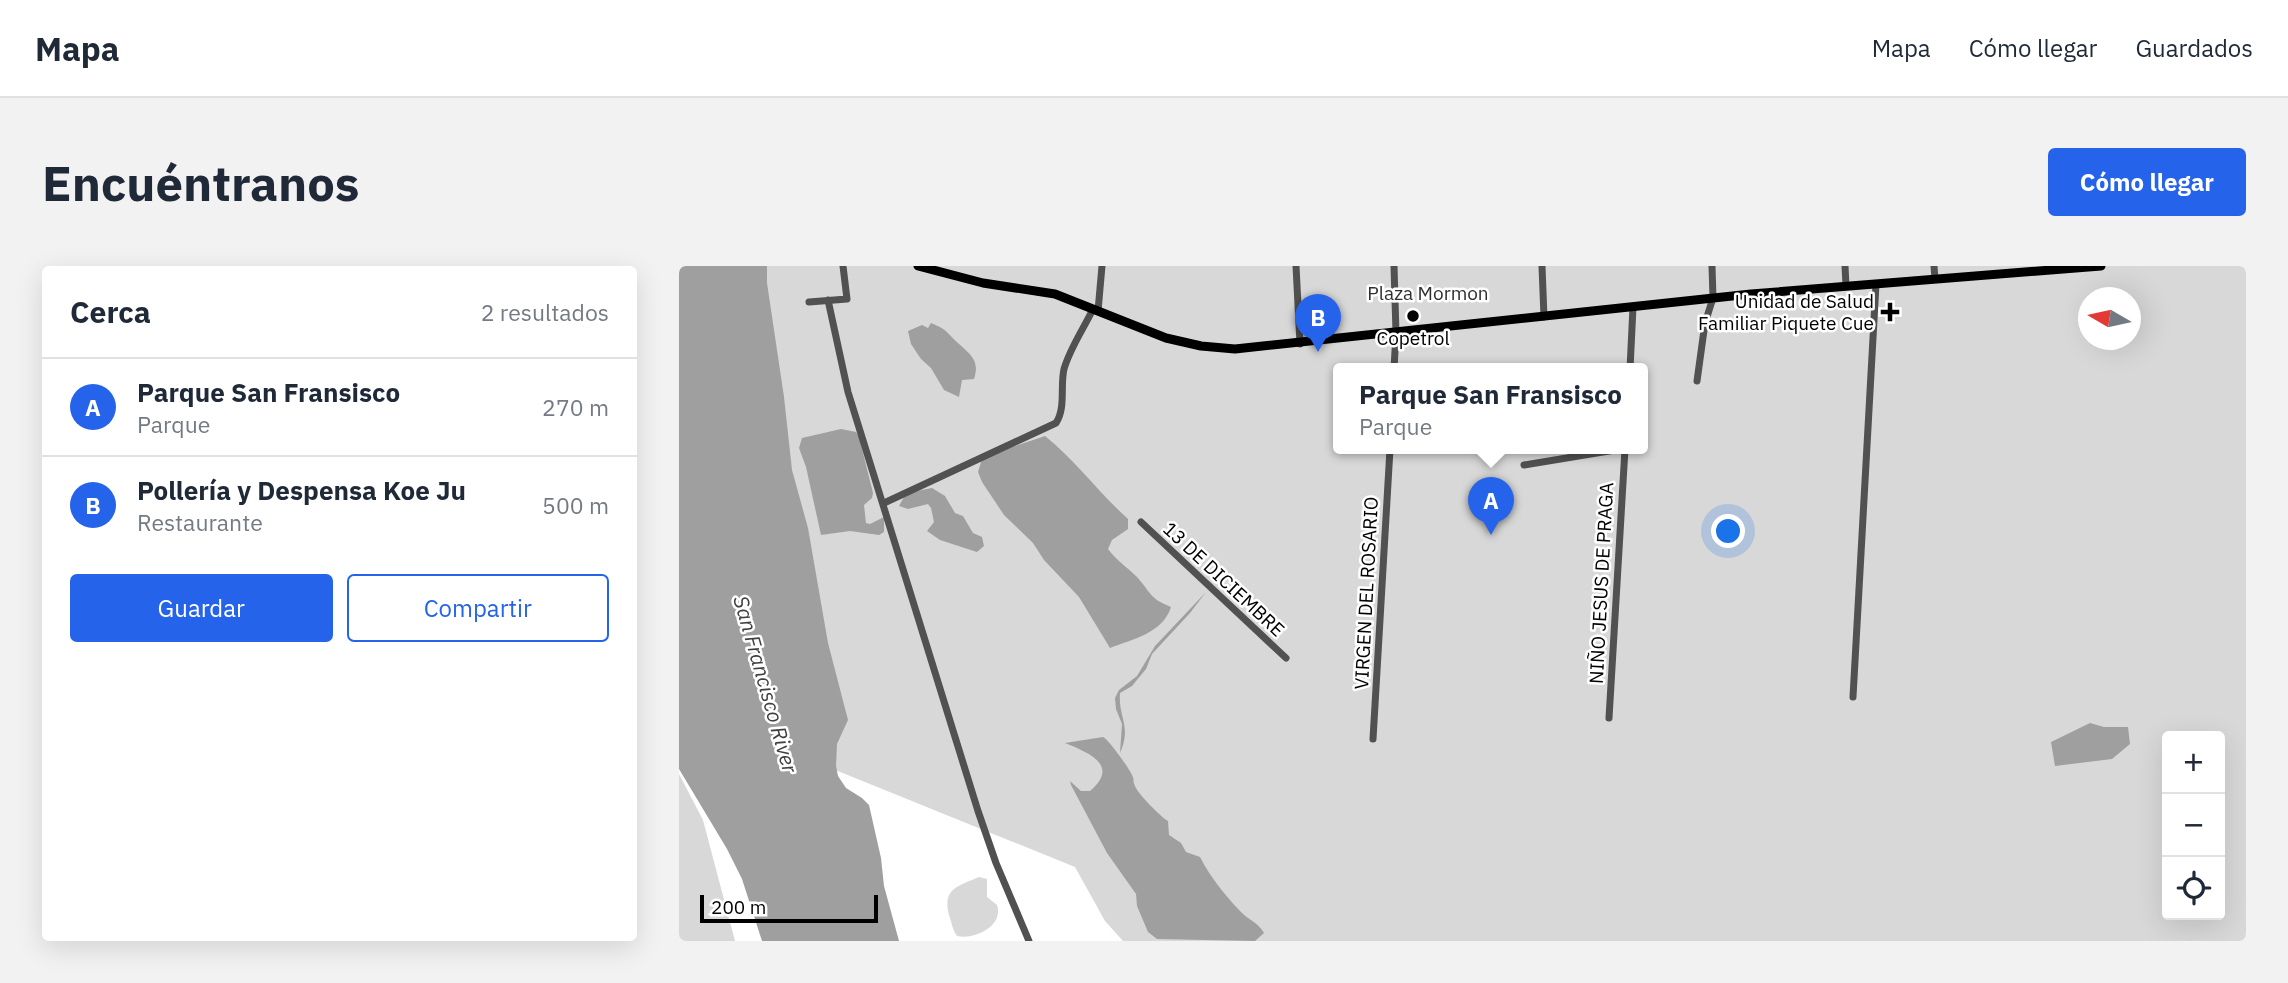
<!DOCTYPE html>
<html lang="es">
<meta charset="utf-8">
<style>
:root{--surface:#fff;--page:#f2f2f3;--text:#1f2937;--muted:#747a83;--line:#e0e1e3;--accent:#2563eb}
body{margin:0;font-family:"IBM Plex Sans",sans-serif;background:var(--page);color:var(--text)}
.controls{position:absolute;right:21px;bottom:21px;display:grid;overflow:hidden;border-radius:7px;box-shadow:0 7px 28px #0002}
.controls button{width:63px;height:63px;display:grid;place-items:center;padding:0;border:0;border-bottom:2px solid var(--line);background:var(--surface);color:var(--text);font:35px sans-serif}
.compass{position:absolute;left:1399px;top:21px;width:63px;height:63px;border-radius:50%;background:var(--surface);box-shadow:0 7px 28px #0002;rotate:279deg}
.scale{position:absolute;left:21px;bottom:18px;width:178px;box-sizing:border-box;padding-left:7px;border:4px solid #000;border-top:0;font-size:19px;line-height:24px;white-space:nowrap;color:#000;-webkit-text-stroke:5px #fff;paint-order:stroke}
.you{position:absolute;left:1050px;top:266px;width:24px;height:24px;margin:-18px;border:5px solid #fff;border-radius:50%;background:#1a73e8;box-shadow:0 0 0 10px #1a73e833}
.badge{display:grid;place-items:center;width:46px;height:46px;border-radius:50%;background:var(--accent);color:#fff;font-size:23px;font-weight:700}
.pin{position:absolute;translate:-50% -58px;filter:drop-shadow(0 2px 4px #0008)}
.pin::after{content:'';position:absolute;top:37px;width:24px;height:21px;background:inherit;clip-path:polygon(0 0,100% 0,50% 100%)}
.popup{position:absolute;left:654px;top:97px;width:315px;height:91px;box-sizing:border-box;display:grid;place-content:center;border-radius:7px;background:var(--surface);filter:drop-shadow(0 2px 5px #0005);font-size:23px;white-space:nowrap;color:var(--muted)}
.popup b{font-size:26px;color:var(--text)}
.popup::after{content:'';position:absolute;left:50%;top:100%;margin-left:-14px;border:14px solid transparent;border-top-color:var(--surface)}
.list{margin:0;padding:0;list-style:none}
h2{display:flex;justify-content:space-between;align-items:center;height:91px;margin:0;padding:0 28px;font-size:30px}
h2 small{font-size:23px;font-weight:400;color:var(--muted)}
.list li{display:grid;grid-template-columns:46px 1fr auto;gap:21px;align-items:center;box-sizing:border-box;height:98px;padding:0 28px;border-top:2px solid var(--line)}
.list b{display:block;font-size:26px;white-space:nowrap}
.list p{margin:0;font-size:23px;white-space:nowrap;color:var(--muted)}
.list em{font-size:23px;font-style:normal;color:var(--muted)}
.actions{display:flex;gap:14px;padding:21px 28px}
.actions a{flex:1;padding:16px 0;border:2px solid var(--accent);border-radius:7px;text-align:center;font-size:24px;color:var(--accent)}
.actions .main{background:var(--accent);color:#fff}
.icon{flex:none;width:38px;height:38px;fill:none;stroke:currentColor;stroke-width:2;stroke-linecap:round;stroke-linejoin:round}
.map{position:relative;flex:none;width:1567px;height:675px;overflow:hidden;border-radius:7px}
header{display:flex;align-items:center;gap:42px;box-sizing:border-box;height:98px;padding:0 35px;background:var(--surface);border-bottom:2px solid var(--line)}
header strong{font-size:33px}
nav{display:flex;gap:38px;margin-inline-start:auto;font-size:24px}
.intro{display:flex;align-items:center;justify-content:space-between;box-sizing:border-box;height:168px;padding:0 42px}
h1{margin:0;font-size:49px}
.button{padding:18px 32px;border-radius:7px;background:var(--accent);color:#fff;font-size:24px;font-weight:700}
main{display:flex;gap:42px;padding:0 42px}
aside{flex:1;background:var(--surface);border-radius:7px;box-shadow:0 7px 28px #0002}
.map>svg:first-child{display:block}
.green{fill:#d8d8d8;fill-rule:evenodd}
.water{fill:#9f9f9f}
.lines{fill:none;stroke-linecap:round;stroke-linejoin:round}
.minor{stroke:#515151;stroke-width:7}
.major{stroke:#000;stroke-width:9}
.poi-dot{fill:#000;stroke:#fff;stroke-width:2.5}
.labels{text-anchor:middle;dominant-baseline:central;stroke-width:5;stroke-linejoin:round;paint-order:stroke}
.park-label{font-size:19px;fill:#2f2f2f;stroke:#fff}
.poi-label{font-size:19px;fill:#000;stroke:#fff;text-anchor:end}
.street-label{font-size:19px;fill:#000;stroke:#fff}
.water-label{font-size:21px;font-style:italic;fill:#404040;stroke:#fff}
</style>
<header>
<strong>Mapa</strong>
<nav><a>Mapa</a><a>Cómo llegar</a><a>Guardados</a></nav>
</header>
<div class="intro"><h1>Encuéntranos</h1><a class="button">Cómo llegar</a></div>
<main>
<aside>
<h2>Cerca<small>2 resultados</small></h2>
<ul class="list">
<li><span class="badge">A</span><div><b>Parque San Fransisco</b><p>Parque</p></div><em>270 m</em></li>
<li><span class="badge">B</span><div><b>Pollería y Despensa Koe Ju</b><p>Restaurante</p></div><em>500 m</em></li>
</ul>
<div class="actions"><a class="main">Guardar</a><a>Compartir</a></div>
</aside>
<div class="map">
<svg width="1567" height="675" viewBox="0 0 1567 675">
<rect width="100%" height="100%" fill="#fff"/>
<path class="green" d="M50,0H1567V675H444L426,655L396,601L60,465ZM1409,32H1451V74H1409ZM660,103H964V183H660ZM1488,470H1541V649H1488Z
M0,508L24,554L56,675H0Z
M300,611L308,613V631L318,639C325,660 296,674 278,670C273,663 273,657 270,649C263,622 280,620 300,611Z"/>
<path class="water" d="M0,0H88V17L105,131L113,204L129,262L149,377L169,454L158,478L157,500L159,510L167,522L183,532L190,539L202,592L205,620L220,675H83L63,613L48,583L0,503Z
M252,57C269,64 267,66 280,78C292,89 301,95 295,113L283,114L280,131L265,124L252,102L242,93L232,78L229,65L243,59L249,62Z
M162,163L177,166L180,171L194,227L193,232L185,239L187,257L191,258L205,251V266L200,269L171,265L142,269L127,201L120,182L123,172Z
M366,170C397,195 420,227 449,253V263L433,274L429,283C438,295 448,301 458,311C473,328 470,332 492,341C484,367 454,373 431,382L400,331L365,294L354,277L325,249L303,216L299,206L302,196L309,189Z
M253,222L266,230L276,247L284,250L294,267L303,271L305,280L298,286L261,274L248,265L255,256L252,242L249,238L229,243L220,240L225,231L238,225Z
M527,326L511,347L473,388L467,403L453,420L441,427C439,452 453,460 441,487L443,458L437,443L436,432L440,424L458,410L476,380Z
M1411,457L1425,461H1449L1451,478L1433,493L1376,500L1372,476Z
M424,471C430,474 450,502 453,509C456,515 453,514 456,520C458,527 482,551 489,555L490,569L502,577L507,586L521,591C532,612 545,628 561,645C569,654 579,656 585,667L576,675L478,673L469,666L458,640L457,628L428,587L392,519L391,515L402,525H411C442,499 408,486 386,477Z"/>
<g class="lines">
<path class="minor" d="M617,0L621,78
M715,0L717,67L715,103
M863,0L865,51
M1166,0L1167,20
M1255,0L1256,13
M149,34L169,126L299,545L317,597L350,675
M130,36L168,33L164,0
M419,45L423,0
M951,103L954,41
M1018,115L1026,57L1034,32L1033,0
M845,199L942,183
M205,237L377,157C387,142 381,120 385,103C391,82 405,62 414,43
M462,256L607,392
M1174,431L1197,18
M930,452L946,183
M694,473L711,183"/>
<path class="major" d="M239,0L304,17L376,28L487,72L522,80L556,83L1072,28L1422,0"/>
</g>
<g class="poi-dot">
<path d="M1207.5 35.5h7v7h7v7h-7v7h-7v-7h-7v-7h7z"/>
<circle cx="734" cy="50" r="7"/>
</g>
<g class="labels">
<g class="park-label">
<text x="749" y="27">Plaza Mormon</text>
</g>
<g class="poi-label">
<text x="1195" y="35">Unidad de Salud<tspan x="1195" dy="22">Familiar Piquete Cue</tspan></text>
<text x="734" y="72" text-anchor="middle">Copetrol</text>
</g>
<g class="street-label">
<text transform="translate(545 313) rotate(43)">13 DE DICIEMBRE</text>
<text transform="translate(922 317) rotate(-87)">NIÑO JESUS DE PRAGA</text>
<text transform="translate(687 327) rotate(-87)">VIRGEN DEL ROSARIO</text>
</g>
<g class="water-label">
<text transform="translate(87 418) rotate(74)">San Francisco River</text>
</g>
</g>
</svg>
<div class="controls">
<button>+</button>
<button>−</button>
<button><svg class="icon" aria-label="locate" viewBox="0 0 24 24"><circle cx="12" cy="12" r="6"/><path d="M12 2v4M12 18v4M2 12h4M18 12h4"/></svg></button>
</div>
<svg class="compass" viewBox="-18 -18 36 36"><path d="M0-13l5 13h-10z" fill="#e53935"/><path d="M0 13l5-13h-10z" fill="#747a83"/></svg>
<div class="scale">200 m</div>
<div class="you"></div>
<div class="pin badge" style="left:812px;top:269px">A</div>
<div class="popup"><b>Parque San Fransisco</b>Parque</div>
<div class="pin badge" style="left:639px;top:86px">B</div>
</div>
</main>
